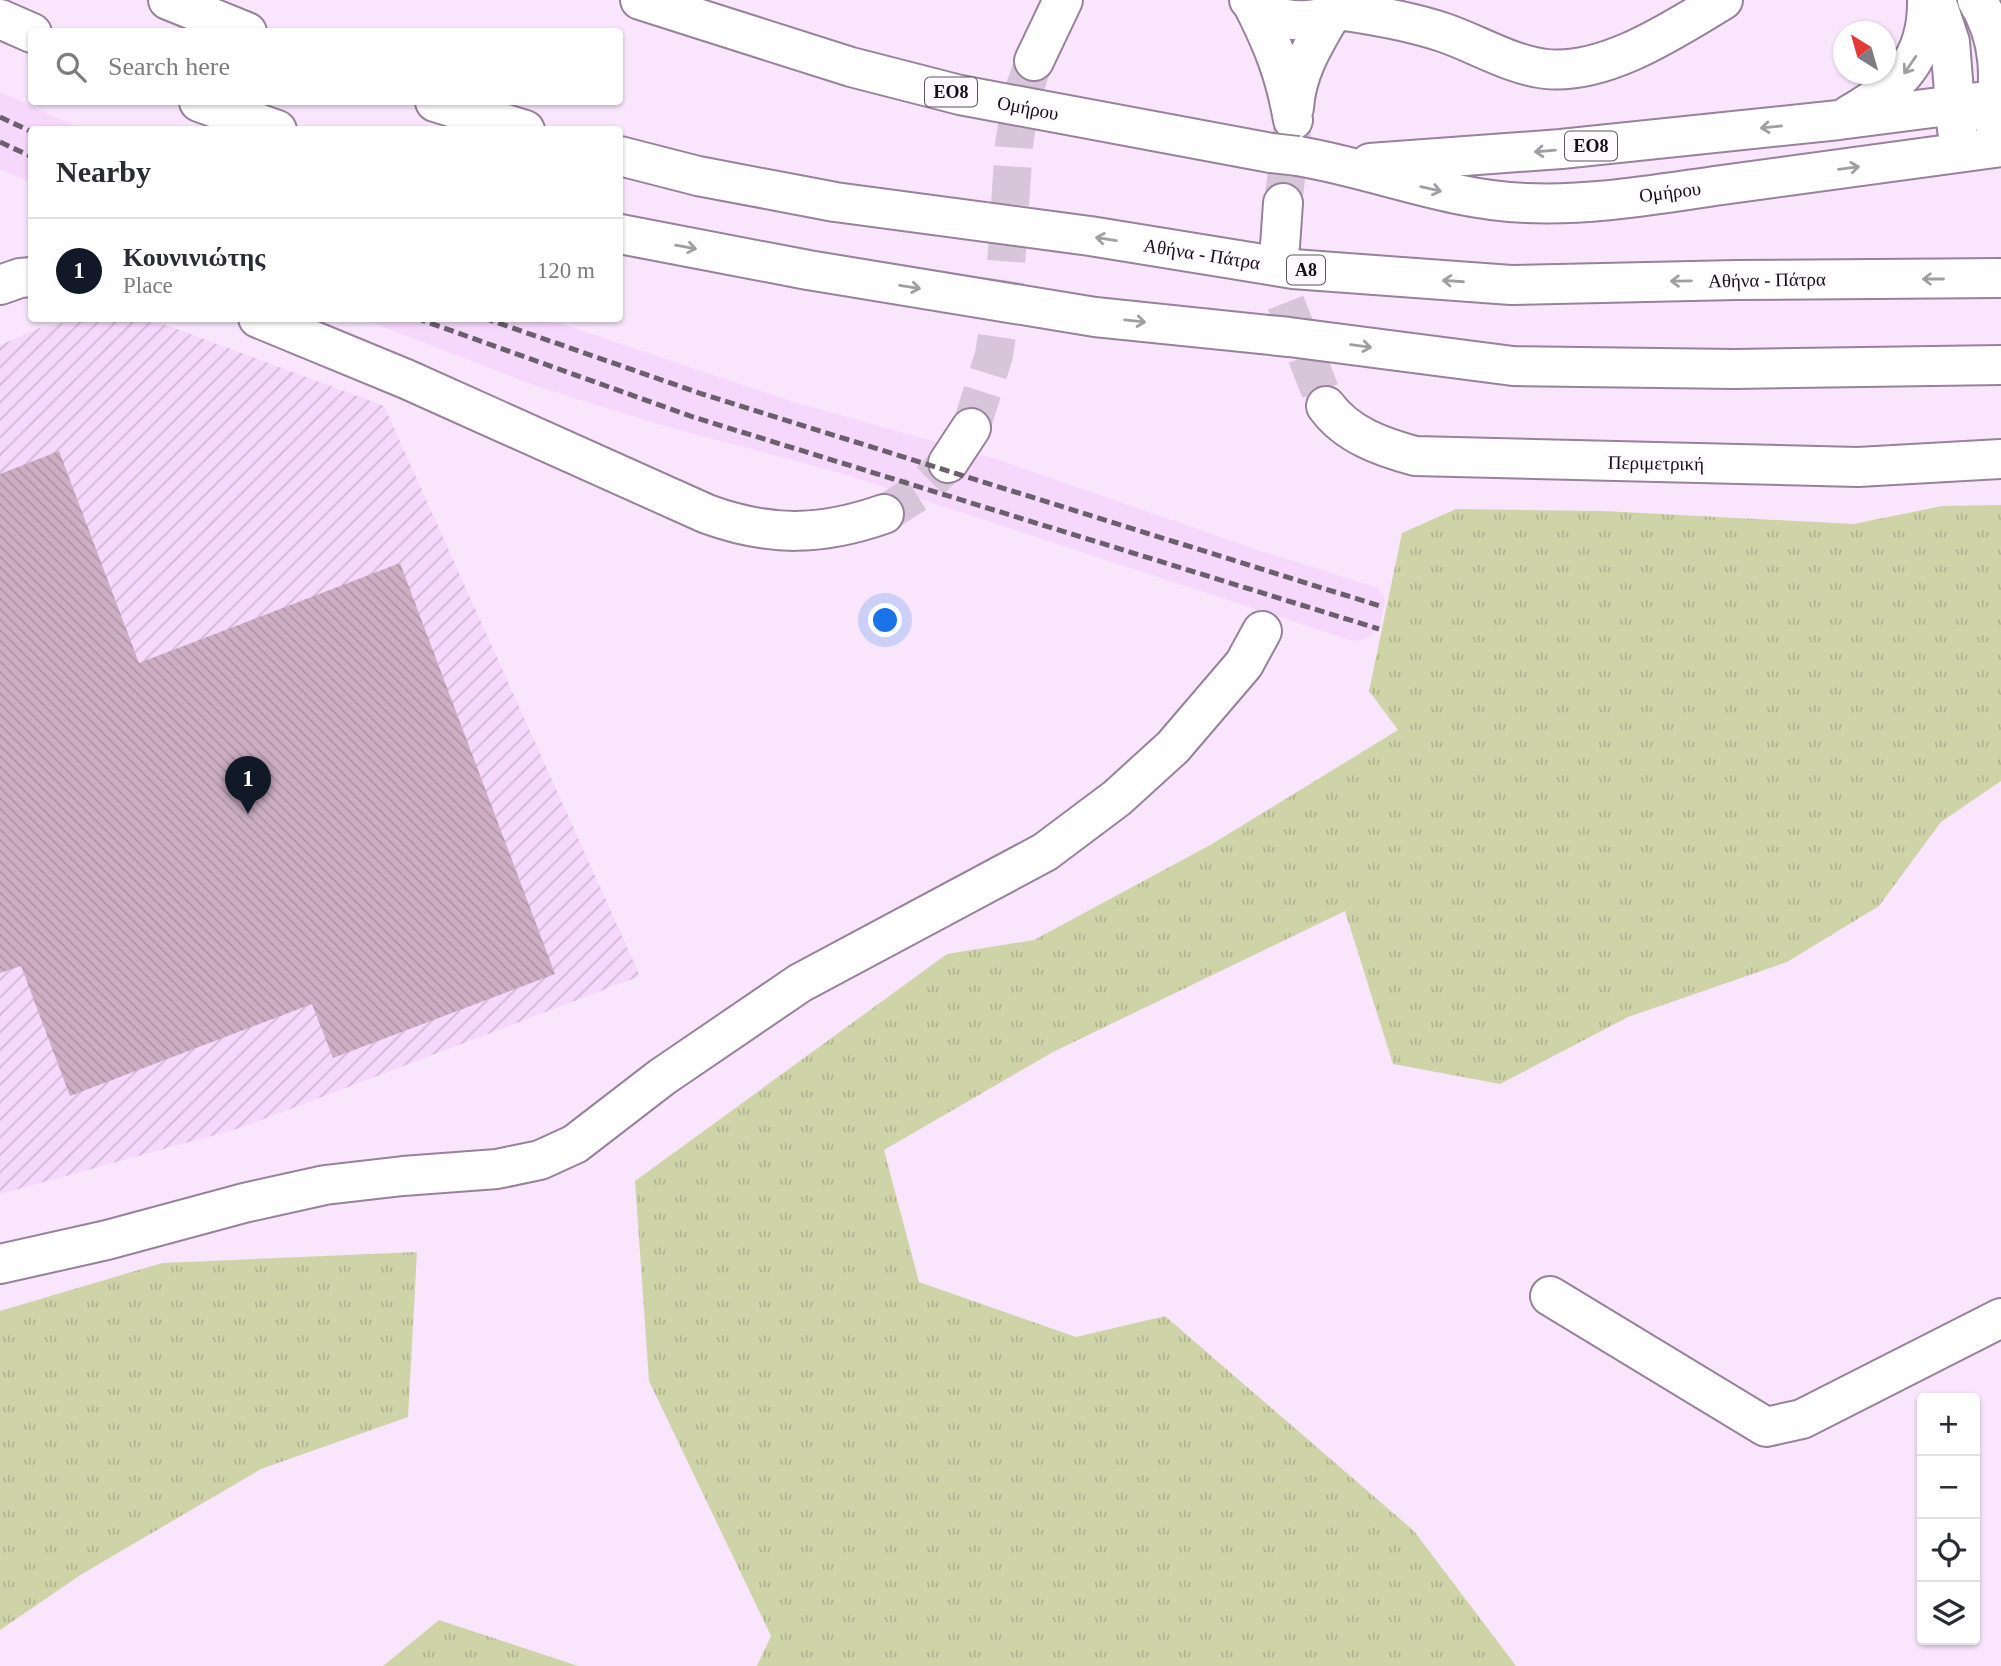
<!DOCTYPE html>
<meta charset="utf-8">
<style>
:root{--surface:#fff;--page:#f2f2f3;--text:#2b2b33;--muted:#7c7c81;--line:#e1e1e2;--accent:#111827}
body{margin:0;font-family:"Times New Roman",serif;background:var(--page);color:var(--text)}
.controls{position:absolute;right:21px;bottom:21px;display:grid;overflow:hidden;border-radius:7px;box-shadow:0 2px 5px #0004}
.controls button{width:63px;height:63px;display:grid;place-items:center;padding:0;border:0;border-bottom:2px solid var(--line);background:var(--surface);color:var(--text);font:35px sans-serif}
.compass{position:absolute;left:1833px;top:21px;width:63px;height:63px;border-radius:50%;background:var(--surface);box-shadow:0 2px 5px #0004;rotate:323deg}
.you{position:absolute;left:886px;top:621px;width:24px;height:24px;margin:-18px;border:5px solid #fff;border-radius:50%;background:#1a73e8;box-shadow:0 0 0 10px #1a73e833}
.badge{display:grid;place-items:center;width:46px;height:46px;border-radius:50%;background:var(--accent);color:#fff;font-size:23px;font-weight:700}
.pin{position:absolute;translate:-50% -58px;filter:drop-shadow(0 2px 4px #0008)}
.pin::after{content:'';position:absolute;top:37px;width:24px;height:21px;background:inherit;clip-path:polygon(0 0,100% 0,50% 100%)}
.list{margin:0;padding:0;list-style:none}
h2{display:flex;justify-content:space-between;align-items:center;height:91px;margin:0;padding:0 28px;font-size:30px}
h2 small{font-size:23px;font-weight:400;color:var(--muted)}
.list li{display:grid;grid-template-columns:46px 1fr auto;gap:21px;align-items:center;box-sizing:border-box;height:105px;padding:0 28px;border-top:2px solid var(--line)}
.list b{display:block;font-size:26px;white-space:nowrap}
.list p{margin:0;font-size:23px;white-space:nowrap;color:var(--muted)}
.list em{font-size:23px;font-style:normal;color:var(--muted)}
.icon{flex:none;width:38px;height:38px;fill:none;stroke:currentColor;stroke-width:2;stroke-linecap:round;stroke-linejoin:round}
.map{position:relative;flex:none;width:2001px;height:1666px;overflow:hidden}
.search{position:absolute;background:var(--surface);box-shadow:0 2px 5px #0004;left:28px;top:28px;width:595px;height:77px;display:flex;align-items:center;gap:18px;box-sizing:border-box;padding:0 24px;border-radius:7px;color:var(--muted);font-size:26px}
.panel{position:absolute;background:var(--surface);box-shadow:0 2px 5px #0004;left:28px;top:126px;width:595px;height:196px;border-radius:7px}
.map>svg:first-child{display:block}
.industrial{fill:url(#industrial-furrows)}
.built{fill:#f5d8fb}
.grass{fill:url(#grass-tufts)}
.building{fill:url(#building-back-hatch)}
.lines{fill:none;stroke-linecap:round;stroke-linejoin:round}
.minor-tunnel{stroke:#d7c5da;stroke-width:38;stroke-dasharray:38 19;stroke-linecap:butt}
.minor-casing{stroke:#97819b;stroke-width:42}
.major-casing{stroke:#97819b;stroke-width:42}
.highway-casing{stroke:#97819b;stroke-width:42}
.minor{stroke:#fff;stroke-width:38}
.major{stroke:#fff;stroke-width:38}
.highway{stroke:#fff;stroke-width:38}
.rail{stroke:#6b5f6e;stroke-width:5;stroke-dasharray:10 5;stroke-linecap:butt}
.major-bridge-casing{stroke:#97819b;stroke-width:42;stroke-linecap:butt}
.major-bridge{stroke:#fff;stroke-width:38}
.oneway{stroke:#a19ea2}
.labels{text-anchor:middle;dominant-baseline:central;stroke-width:5;stroke-linejoin:round;paint-order:stroke}
.shield{fill:#fef9ff;stroke:#5b545d;stroke-width:2}
.shield-label{font-size:18px;font-weight:bold;fill:#150d17}
.street-label{font-size:19px;fill:#150d17;stroke:#fef9ff}
</style>
<div class="map">
<svg width="2001" height="1666" viewBox="0 0 2001 1666">
<defs>
<pattern id="industrial-furrows" width="10" height="10" patternUnits="userSpaceOnUse" patternTransform="scale(1.75)"><rect width="10" height="10" fill="#f5d8fb"/><path d="M-1 1l2-2M0 10L10 0M9 11l2-2" fill="none" stroke="#d1b8d6"/></pattern>
<pattern id="grass-tufts" width="24" height="20" patternUnits="userSpaceOnUse" patternTransform="scale(1.75)"><rect width="24" height="20" fill="#cfd3a8"/><path d="M3 7l-1-3M5 7V3M7 7l1-3M15 17l-1-3M17 17v-4M19 17l1-3" fill="none" stroke="#b1b490"/></pattern>
<pattern id="building-back-hatch" width="6" height="6" patternUnits="userSpaceOnUse" patternTransform="scale(1.75)"><rect width="6" height="6" fill="#cdaec4"/><path d="M-1 5l2 2M0 0l6 6M5-1l2 2" fill="none" stroke="#af94a8"/></pattern>
</defs>
<rect width="100%" height="100%" fill="#f9e6fd"/>
<path class="industrial" d="M82,319H128L166,325L384,406L640,976L240,1128L0,1194V345L40,328Z"/>
<path class="built" d="M0,92L82,129L32,130L31,183L0,169Z
M363,319H547L794,402L996,459L1258,550L1378,588L1383,594L1385,601L1379,629L1365,639L1353,641L841,473L654,423L533,385Z"/>
<path class="grass" d="M2001,505V781L1941,822L1879,906L1787,962L1628,1017L1500,1084L1393,1064L1345,911L1053,1052L884,1150L919,1282L1076,1337L1165,1316L1414,1531L1516,1666H757L771,1636L649,1381L635,1181L947,954L1034,940L1212,844L1398,730L1369,691L1402,533L1456,509L1603,511L1854,524L1942,506Z
M417,1252L408,1417L261,1469L82,1574L0,1630V1311L162,1263Z
M439,1620L578,1666H383Z"/>
<path class="building" d="M59,451L139,663L400,563L555,974L333,1058L312,1004L70,1096L21,966L0,973V474Z"/>
<g class="lines">
<path class="minor-tunnel" d="M1283,203L1293,123
M1280,246L1285,301L1326,406
M971,428L994,355L1005,280L1014,145L1021,99L1034,61
M884,514L919,492L948,463"/>
<defs>
<path id="minor" d="M1252,3C1273,44 1285,74 1293,120
M1034,61L1063,0
M1294,108C1296,74 1312,47 1329,18
M1280,246L1283,203
M0,285L20,278L32,277
M258,318L406,379L707,514C770,537 821,536 884,514
M1326,406C1347,435 1382,447 1415,456L1858,467L2001,459
M948,463L971,428
M0,1264L107,1240L244,1203L325,1185L403,1176L497,1169L540,1160L575,1144L662,1077L800,983L1045,852L1117,798L1173,747L1244,664L1262,631
M1550,1296L1766,1427L1802,1419L2001,1318"/>
<path id="major" d="M640,0L851,67L960,95L1271,153
M1249,0C1281,30 1327,24 1360,0
M1936,0L1950,42L1957,130
M1977,0C2001,39 2001,78 1994,123
M1345,11C1379,16 1413,22 1445,33C1477,44 1511,65 1546,69C1606,75 1673,30 1723,0
M1849,115C1898,87 1928,60 1927,0
M1298,156C1375,169 1447,200 1526,203C1592,206 1657,194 1722,185C1815,173 1908,160 2001,147
M1370,163L1561,149L1839,120L2001,99"/>
<path id="highway" d="M168,0L247,32
M0,19L32,33
M199,102L277,130
M435,102L525,130
M620,156L698,176L835,202L1090,236L1293,269L1511,285L1736,280L2001,278
M620,234L808,270L1095,317L1289,337L1513,366L1735,369L2001,365"/>
</defs>
<use href="#minor" class="minor-casing"/>
<use href="#major" class="major-casing"/>
<use href="#highway" class="highway-casing"/>
<use href="#minor" class="minor"/>
<use href="#major" class="major"/>
<use href="#highway" class="highway"/>
<path class="rail" d="M0,117L32,132
M0,142L32,157
M416,318L693,417L1379,629
M484,318L702,394L1383,607"/>
<defs>
<path id="major-bridge" d="M1271,153L1298,156"/>
</defs>
<use href="#major-bridge" class="major-bridge-casing"/>
<use href="#major-bridge" class="major-bridge"/>
</g>
<defs><path id="oneway-shaft" d="M-6 0H5M1.5-3L5.5 0L1.5 3" fill="none" stroke-width="1.6" stroke-linecap="round" stroke-linejoin="round" transform="scale(1.75)"/></defs>
<g class="oneway">
<use href="#oneway-shaft" transform="translate(1910 65) rotate(124)"/>
<use href="#oneway-shaft" transform="translate(1771 127) rotate(174)"/>
<use href="#oneway-shaft" transform="translate(1545 151) rotate(175)"/>
<use href="#oneway-shaft" transform="translate(1849 168) rotate(-8)"/>
<use href="#oneway-shaft" transform="translate(1431 189) rotate(13)"/>
<use href="#oneway-shaft" transform="translate(1106 239) rotate(-171)"/>
<use href="#oneway-shaft" transform="translate(686 247) rotate(10)"/>
<use href="#oneway-shaft" transform="translate(1933 279) rotate(180)"/>
<use href="#oneway-shaft" transform="translate(1453 281) rotate(-176)"/>
<use href="#oneway-shaft" transform="translate(1681 281) rotate(179)"/>
<use href="#oneway-shaft" transform="translate(910 287) rotate(9)"/>
<use href="#oneway-shaft" transform="translate(1135 321) rotate(6)"/>
<use href="#oneway-shaft" transform="translate(1361 346) rotate(7)"/>
</g>
<g class="labels">
<g class="shield">
<rect x="925" y="77.5" width="52" height="29" rx="5"/>
<rect x="1565" y="131.5" width="52" height="29" rx="5"/>
<rect x="1287" y="255.5" width="38" height="29" rx="5"/>
</g>
<g class="shield-label">
<text x="951" y="92">ΕΟ8</text>
<text x="1591" y="146">ΕΟ8</text>
<text x="1306" y="270">Α8</text>
</g>
<g class="street-label">
<text transform="translate(1028 108) rotate(11)">Ομήρου</text>
<text transform="translate(1670 192) rotate(-7)">Ομήρου</text>
<text transform="translate(1202 254) rotate(9)">Αθήνα - Πάτρα</text>
<text transform="translate(1767 280) rotate(-1)">Αθήνα - Πάτρα</text>
<text transform="translate(1656 463) rotate(1)">Περιμετρική</text>
</g>
</g>
</svg>
<div class="controls">
<button>+</button>
<button>−</button>
<button><svg class="icon" aria-label="locate" viewBox="0 0 24 24"><circle cx="12" cy="12" r="6"/><path d="M12 2v4M12 18v4M2 12h4M18 12h4"/></svg></button>
<button><svg class="icon" aria-label="layers" viewBox="0 0 24 24"><path d="M12 4l9 5-9 5-9-5zM3 14l9 5 9-5"/></svg></button>
</div>
<svg class="compass" viewBox="-18 -18 36 36"><path d="M0-13l5 13h-10z" fill="#e53935"/><path d="M0 13l5-13h-10z" fill="#7c7c81"/></svg>
<div class="you"></div>
<div class="pin badge" style="left:248px;top:814px">1</div>
<div class="search"><svg class="icon" aria-label="search" viewBox="0 0 24 24"><circle cx="10" cy="10" r="6"/><path d="M15 15l6 6"/></svg>Search here</div>
<section class="panel">
<h2>Nearby<small></small></h2>
<ul class="list">
<li><span class="badge">1</span><div><b>Κουνινιώτης</b><p>Place</p></div><em>120 m</em></li>
</ul>
</section>
</div>
